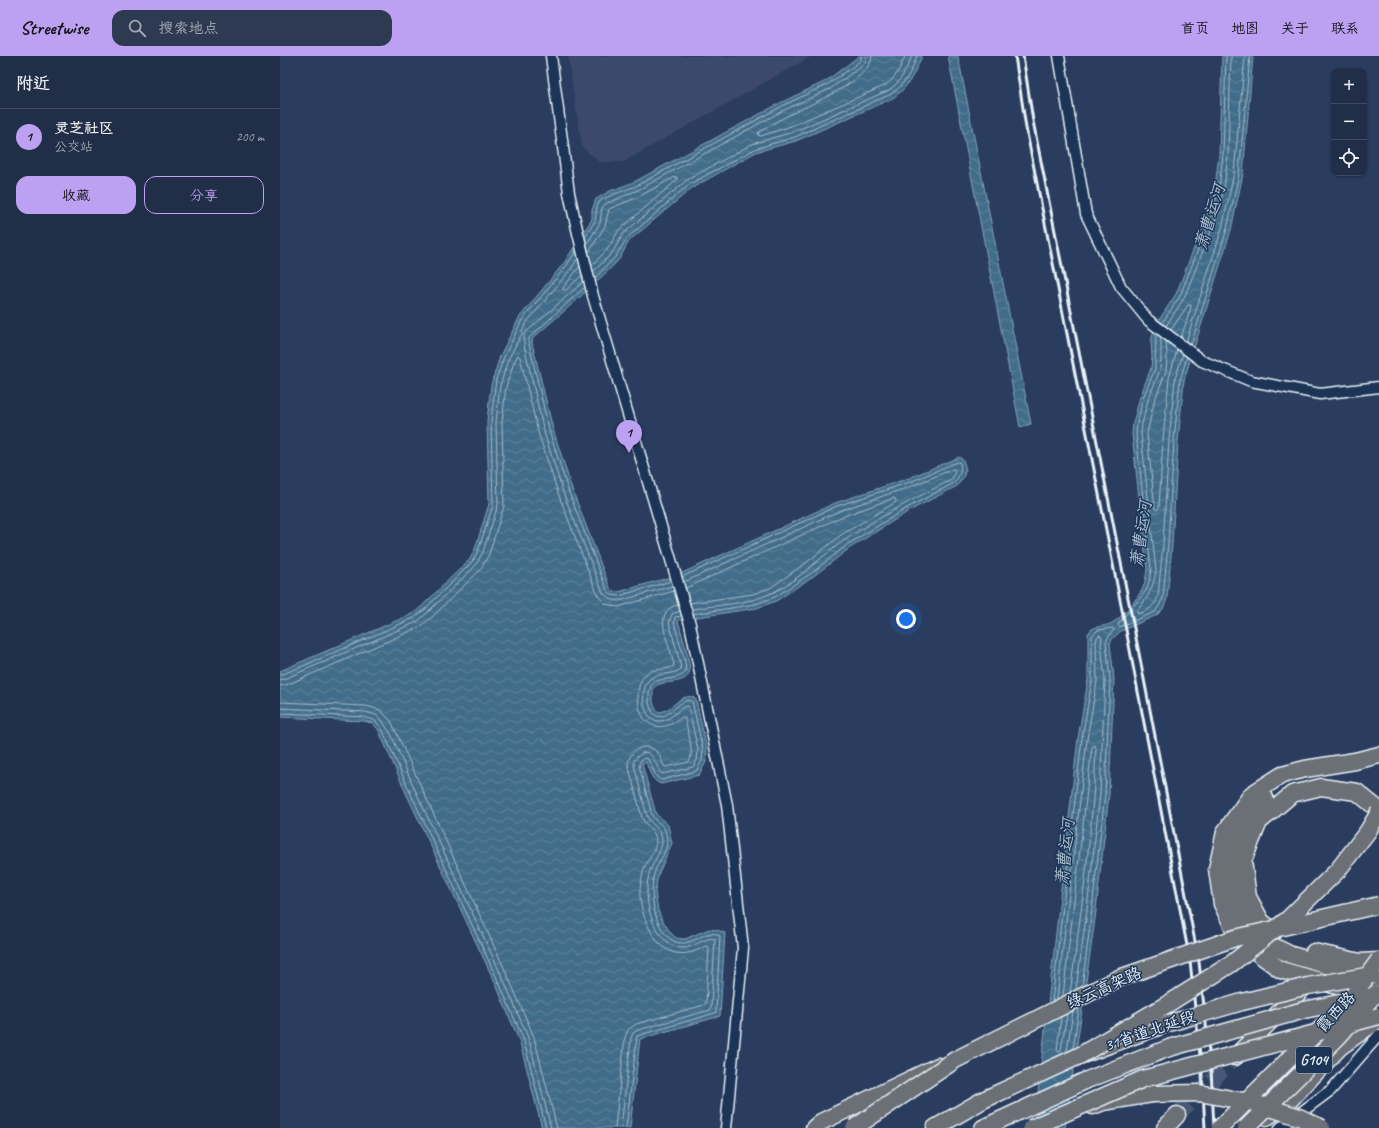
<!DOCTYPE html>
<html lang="zh">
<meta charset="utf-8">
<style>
:root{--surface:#202e47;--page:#2d3a52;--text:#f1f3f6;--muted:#a2a8b4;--line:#3d4a60;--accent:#bca0f2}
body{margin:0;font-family:Caveat,"LXGW WenKai TC",sans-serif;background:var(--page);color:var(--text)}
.controls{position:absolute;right:12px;top:12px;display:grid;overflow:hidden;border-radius:8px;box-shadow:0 1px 3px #0004}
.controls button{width:36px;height:36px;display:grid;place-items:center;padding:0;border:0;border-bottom:1px solid var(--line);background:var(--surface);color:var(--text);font:20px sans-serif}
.you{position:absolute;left:626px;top:563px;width:14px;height:14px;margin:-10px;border:3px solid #fff;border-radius:50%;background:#1a73e8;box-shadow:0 0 0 6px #1a73e833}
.badge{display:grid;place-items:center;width:26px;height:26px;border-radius:50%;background:var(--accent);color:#111;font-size:13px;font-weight:700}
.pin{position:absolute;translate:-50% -33px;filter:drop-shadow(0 1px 2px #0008)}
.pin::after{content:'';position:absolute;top:21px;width:14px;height:12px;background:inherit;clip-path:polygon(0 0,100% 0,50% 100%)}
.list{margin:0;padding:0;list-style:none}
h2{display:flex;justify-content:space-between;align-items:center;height:52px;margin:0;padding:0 16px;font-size:17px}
h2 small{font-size:13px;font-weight:400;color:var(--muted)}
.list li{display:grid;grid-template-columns:26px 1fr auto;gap:12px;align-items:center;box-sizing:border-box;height:56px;padding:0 16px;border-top:1px solid var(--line)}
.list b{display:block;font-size:15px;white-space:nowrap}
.list p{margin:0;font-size:13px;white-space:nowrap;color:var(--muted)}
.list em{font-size:13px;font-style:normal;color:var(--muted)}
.actions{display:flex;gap:8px;padding:12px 16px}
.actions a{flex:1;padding:9px 0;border:1px solid var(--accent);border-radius:12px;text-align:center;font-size:14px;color:var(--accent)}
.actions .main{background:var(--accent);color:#111}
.icon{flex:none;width:22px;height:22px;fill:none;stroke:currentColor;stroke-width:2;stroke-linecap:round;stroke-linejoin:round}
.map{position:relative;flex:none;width:1099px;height:1072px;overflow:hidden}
header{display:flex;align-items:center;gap:24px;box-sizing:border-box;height:56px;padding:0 20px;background:var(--accent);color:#111}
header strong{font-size:19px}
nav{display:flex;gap:22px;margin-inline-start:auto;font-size:14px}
.search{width:280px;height:36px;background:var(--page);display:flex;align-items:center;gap:10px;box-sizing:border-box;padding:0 14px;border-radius:12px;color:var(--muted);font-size:15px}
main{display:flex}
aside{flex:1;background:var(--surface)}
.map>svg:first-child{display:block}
.built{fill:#3c4a6c}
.water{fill:url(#water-waves);stroke:#85a2b6}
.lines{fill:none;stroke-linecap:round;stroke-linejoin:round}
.shore{stroke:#a6bccc;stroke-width:1}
.primary-tunnel{stroke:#465876;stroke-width:16;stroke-dasharray:16 8;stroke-linecap:butt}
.minor-casing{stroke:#e8f1f8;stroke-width:13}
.primary-casing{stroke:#e8f1f8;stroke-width:19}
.trunk-casing{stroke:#e8f1f8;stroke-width:19}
.minor{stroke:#1d3557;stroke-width:10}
.primary{stroke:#6a7074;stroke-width:16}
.trunk{stroke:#6a7074;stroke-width:16}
.rail{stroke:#e8f1f8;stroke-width:3}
.primary-bridge-casing{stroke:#e8f1f8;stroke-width:19;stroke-linecap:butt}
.trunk-bridge-casing{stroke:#e8f1f8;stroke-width:19;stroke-linecap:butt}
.primary-bridge{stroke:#6a7074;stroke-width:16}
.trunk-bridge{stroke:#6a7074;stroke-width:16}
.labels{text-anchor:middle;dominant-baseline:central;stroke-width:3;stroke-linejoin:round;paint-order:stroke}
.shield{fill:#1d3557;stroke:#abb9c8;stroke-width:1}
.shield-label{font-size:15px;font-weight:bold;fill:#e8f1f8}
.street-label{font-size:16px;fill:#e8f1f8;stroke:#1d3557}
.water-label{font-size:17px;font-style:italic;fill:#aec3d2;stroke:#1d3557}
</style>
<header>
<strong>Streetwise</strong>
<div class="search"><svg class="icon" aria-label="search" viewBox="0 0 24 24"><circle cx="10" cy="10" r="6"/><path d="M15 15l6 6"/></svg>搜索地点</div>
<nav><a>首页</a><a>地图</a><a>关于</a><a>联系</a></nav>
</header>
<main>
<aside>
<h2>附近<small></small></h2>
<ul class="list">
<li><span class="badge">1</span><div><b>灵芝社区</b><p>公交站</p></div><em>200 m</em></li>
</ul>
<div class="actions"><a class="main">收藏</a><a>分享</a></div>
</aside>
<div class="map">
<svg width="1099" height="1072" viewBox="0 0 1099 1072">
<defs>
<pattern id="water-waves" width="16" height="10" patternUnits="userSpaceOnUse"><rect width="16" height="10" fill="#436d8a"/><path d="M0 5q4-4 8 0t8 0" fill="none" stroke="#5e829b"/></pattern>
</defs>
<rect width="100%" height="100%" fill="#2a3d5f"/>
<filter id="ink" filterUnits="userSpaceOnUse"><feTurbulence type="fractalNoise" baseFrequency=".025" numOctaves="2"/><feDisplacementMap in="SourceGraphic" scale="8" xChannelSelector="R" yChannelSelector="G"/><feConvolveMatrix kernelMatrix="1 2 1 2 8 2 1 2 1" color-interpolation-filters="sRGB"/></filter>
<g filter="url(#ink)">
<path class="built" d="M288,0H532L343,106H320L302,91Z"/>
<path class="water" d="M579,0H642C634,18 628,33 611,43L516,85L476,96L412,132L349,185L340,202L333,210L298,243L253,282L252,287L273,373L292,433L330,532L333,535L338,536L398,519L555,447L629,422L679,401L683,404L686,413L683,422L677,430L629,455L570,492L535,519L496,545L477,552L398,564C400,574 413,611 409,618C403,630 377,623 373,633C373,635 373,640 373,642C373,648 374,652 379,656C393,655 398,638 413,641L416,644L427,693L426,706L419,719L381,728C372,725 369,715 366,706L362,708L376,758L388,769L392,787L378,819L375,836L378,854L381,862L390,876L396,882L405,883L429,873L437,874L445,877L440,960L360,983L350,1072H262L240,987L217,931L126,737L98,673L92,667L83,665L0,661V615L132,558L141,551L190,503L195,493L209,448L207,365L211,329L220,300L239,262L284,207L312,163V154L316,143L330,135L354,126L500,47L546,25Z
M668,0H678L751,368L740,371Z
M942,0H973L963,118L951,174L904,324L898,385L892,489L887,543L883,553L877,559L841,575L833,582L830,587L834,623L829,738L815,863L785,1072H754L798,682L808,624V578C812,568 824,572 832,567C842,562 858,542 863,532C865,526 866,520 867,514L852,378L853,367L860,341L871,312L872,301L871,285L875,270L896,238L926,162L935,131L939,98Z"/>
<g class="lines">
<path class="shore" d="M592,0C592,24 528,49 509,59C498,64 489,71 479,76L478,79L481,80L511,70L604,30C616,23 620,12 625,0
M305,181L315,165L317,150L322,143L356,130L502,50L548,28L574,10L581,4V0
M307,188L320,167L322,152L325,148L358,134L504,54L550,33L583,9L586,5V0
M309,196L325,170L329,153L360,140L395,121H397V124L339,174L327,194L312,209
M300,210L283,232V234H286L302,219
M313,216L332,197L343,178L407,124L472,88L513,76L607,35C621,27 626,14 632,0
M315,222L336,200L347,182L410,128L475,93L515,81L609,39C625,30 631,16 637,0
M303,226L244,278V289L264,376L283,436L323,537L330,543L339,545L392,530
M305,231L249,282V288L269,374L288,434L327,534L331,539L339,540L391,525
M882,267L900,240L930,163L939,132L943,98L946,0
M886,270L904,242L935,165L944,133L948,98L951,0
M891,274L908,249H911V251L901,282
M876,278L875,313L863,342L857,368L856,378L871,514L869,526L866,535L838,568L839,571L875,556L879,550L883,542L888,488L894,384L900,324L907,301
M881,281V301L880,314L868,344L862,368L861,378L876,515C873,533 868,541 857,555L858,558C868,555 874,551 878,541L883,488L889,384L895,323L903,298
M886,285L887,300L886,315L874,346L867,378L875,453L877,454L879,452L883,383L889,322L897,294
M906,286L942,172L954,117L965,0
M911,289L947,173L959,118L970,0
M402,521L557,450L630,426L677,406L680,407C682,415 679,421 674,427L627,452L568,488L533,516L495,541L476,548L413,558
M404,526L559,455L632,430L673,413L675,414L674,419L671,424C635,442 599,461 565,484C541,500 519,524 492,537C469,548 437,549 412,553
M406,532L561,461L614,442L616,444V446L561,479L526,507L490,532L473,538L410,547
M0,619L28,608L134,562L144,554L192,506L198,495L213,449L211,365L216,323L224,301L242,264L287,209L296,195
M0,624L4,623L137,566L147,557L196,509L203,496L218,449L216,366L220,330L228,304L241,279L243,277L242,275L247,266L291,213L298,202
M0,630L6,629L32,618L140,571L151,562L201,513L209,498L224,450L222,366L226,331L234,306L238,299L240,301L258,376L278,437L318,540L326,548L338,551L394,535
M0,646L86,650L100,654L111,665L230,925L254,981L277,1072
M0,652L85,656L96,659L101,663L111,678L135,734L225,927L249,984L271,1072
M0,657L84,661L94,664L101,671L130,736L220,929L244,985L266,1072
M783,940L812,691L815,689L816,692C813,774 801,855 790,937
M777,943L807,683L817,625L816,586L817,581L820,579L822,581L821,588L825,624L820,738L806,862L796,933
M772,946L802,682L812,625V580L818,574L833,572L834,574L829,580L826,586L830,624L825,738L811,862L802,931
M781,961L777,994L779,996L781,994L787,958
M793,993L799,952
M787,995L793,955
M335,1072L345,981L348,974L356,968L424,949L426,947L429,891L426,890C415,896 404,900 392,896C372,889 358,853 360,833C361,827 362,819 364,812C368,804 376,794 376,785C376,774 366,771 362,762L348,708C349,695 364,685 376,695C381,699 381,706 385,711L409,706C415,698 407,670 404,661H402C381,679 359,671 358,642C358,633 359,626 365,619C374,611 385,615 394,610C392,592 369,554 398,549
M341,1072L351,982L353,977L358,974L430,954L431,952L435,883C423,879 410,899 392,889C370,877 362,838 370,815C373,806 382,795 382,785C381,771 374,772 368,762C366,758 365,752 364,748C361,735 357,722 354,709C354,706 354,703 357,701C373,686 375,712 382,718L413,711L417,704L418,694L408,650C398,650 393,665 379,665C361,664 359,630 371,622C380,616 392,620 401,613L400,607L389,566L392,558L400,555
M346,1072L357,980L435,957L436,956L440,880C425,870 411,894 394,885C374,875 369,838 374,818C377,807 388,796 387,784C385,766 379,771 372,759C370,755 370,749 368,744C365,732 362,721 359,709L361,704L365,702L368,703L376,720L381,724L416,715L422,705L423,694L412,645C399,639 382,676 371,653C369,649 369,645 369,640C369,615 393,629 406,616L405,606L394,566L395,561L401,560"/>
<path class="primary-tunnel" d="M897,1059L952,1004"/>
<defs>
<path id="minor" d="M271,0L289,137L297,173L313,240L410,568L447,749L463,892L446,1072
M779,0L806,158L841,231L868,264L922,305L971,325L1040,338L1099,331
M1000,1072L1051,1034L1099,979"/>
<path id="primary" d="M985,742L977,748L958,782L951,814L956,844L968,866L989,888L1011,899L1099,924
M994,876L981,865L968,841L963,805L979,766L1012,738L1041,731L1077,736L1099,754
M1034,896L1080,906L1099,905
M1089,939L1001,914L979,898L955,875L942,848L937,813L945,776L972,738L1002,719L1025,713L1075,705L1099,699
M955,1001L1028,927
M813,1050L823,1046L872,1038
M987,1061L1007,1047L1060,991L1099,963
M655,1072L703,1044L799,1000L883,969
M703,1072L807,1024L889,992
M885,1072L897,1059"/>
<path id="trunk" d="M534,1072L541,1066L658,1010"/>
</defs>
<use href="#minor" class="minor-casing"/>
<use href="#primary" class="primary-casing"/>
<use href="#trunk" class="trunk-casing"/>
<use href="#minor" class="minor"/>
<use href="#primary" class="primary"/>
<use href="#trunk" class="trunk"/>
<path class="rail" d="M735,0L746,72L848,584L910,905L922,1018L925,1072
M743,0L753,65L856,582L919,906L931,1013L934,1072"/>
<defs>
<path id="primary-bridge" d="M883,969L962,946L1028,930L1092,919
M889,992L1024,954L1099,939
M799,1000L891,946L951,908L1008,863L1058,814L1088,775L1099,756
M872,1038L919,1037L974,1047L1019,1061L1042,1072
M940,1072L1013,999L1066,949L1099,904
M966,1072L1059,980L1095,938"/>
<path id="trunk-bridge" d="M574,1072L675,1004L839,922L955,882L1099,849
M751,1072L863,1023L1099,960"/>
</defs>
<use href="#primary-bridge" class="primary-bridge-casing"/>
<use href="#trunk-bridge" class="trunk-bridge-casing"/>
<use href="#primary-bridge" class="primary-bridge"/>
<use href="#trunk-bridge" class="trunk-bridge"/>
</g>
</g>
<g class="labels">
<rect class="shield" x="1016" y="991" width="36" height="26" rx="3"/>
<g class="shield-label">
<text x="1034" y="1004">G104</text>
</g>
<g class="street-label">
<text transform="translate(824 932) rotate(-24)">绿云高架路</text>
<text transform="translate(1056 956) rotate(-47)">霞西路</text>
<text transform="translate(870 975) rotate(-19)">31省道北延段</text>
</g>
<g class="water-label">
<text transform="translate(930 161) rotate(-73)">萧曹运河</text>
<text transform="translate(861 478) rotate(-82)">萧曹运河</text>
<text transform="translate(785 796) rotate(-84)">萧曹运河</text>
</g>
</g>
</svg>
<div class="controls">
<button>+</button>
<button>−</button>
<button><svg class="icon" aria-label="locate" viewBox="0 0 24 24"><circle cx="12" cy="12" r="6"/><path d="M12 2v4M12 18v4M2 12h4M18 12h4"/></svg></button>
</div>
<div class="you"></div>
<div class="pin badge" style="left:349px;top:397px">1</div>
</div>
</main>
